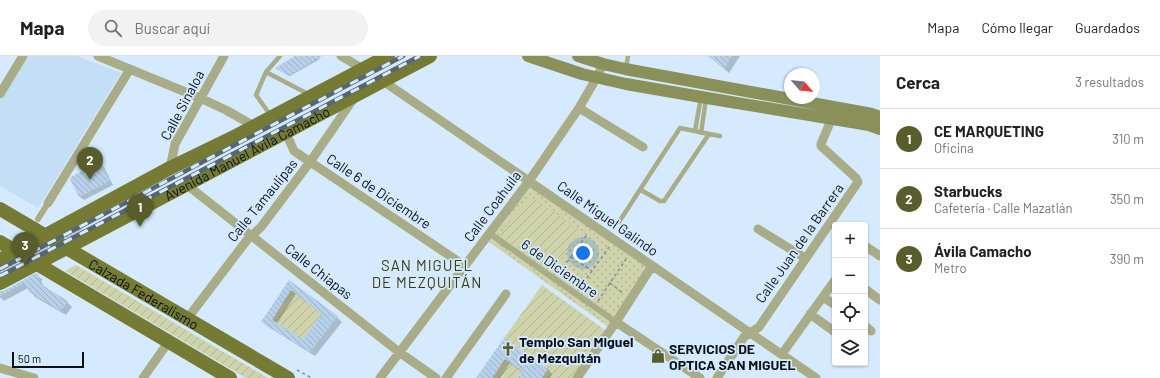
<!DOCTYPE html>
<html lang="es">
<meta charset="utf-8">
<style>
:root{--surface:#fff;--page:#f2f2f2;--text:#202124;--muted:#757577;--line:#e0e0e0;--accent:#585d2b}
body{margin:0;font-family:Barlow,sans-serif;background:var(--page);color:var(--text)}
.controls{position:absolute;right:12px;bottom:12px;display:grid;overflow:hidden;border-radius:4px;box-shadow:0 1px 3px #0004}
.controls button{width:36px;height:36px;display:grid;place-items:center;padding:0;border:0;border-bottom:1px solid var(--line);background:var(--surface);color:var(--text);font:20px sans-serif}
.compass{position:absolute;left:784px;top:12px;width:36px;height:36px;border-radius:50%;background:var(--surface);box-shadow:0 1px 3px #0004;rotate:118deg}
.scale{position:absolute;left:12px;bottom:10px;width:72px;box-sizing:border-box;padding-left:4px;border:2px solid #09121a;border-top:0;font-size:11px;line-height:14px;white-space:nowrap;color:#09121a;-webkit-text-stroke:3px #d5eaff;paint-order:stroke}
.you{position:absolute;left:583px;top:197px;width:14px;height:14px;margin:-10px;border:3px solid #fff;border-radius:50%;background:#1a73e8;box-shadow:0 0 0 6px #1a73e833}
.badge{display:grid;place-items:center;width:26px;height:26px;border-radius:50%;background:var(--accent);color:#fff;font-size:13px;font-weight:700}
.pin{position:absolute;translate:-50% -33px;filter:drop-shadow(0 1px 2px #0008)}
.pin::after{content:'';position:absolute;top:21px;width:14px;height:12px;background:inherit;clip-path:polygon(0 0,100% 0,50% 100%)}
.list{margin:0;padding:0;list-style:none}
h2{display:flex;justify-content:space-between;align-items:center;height:52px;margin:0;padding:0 16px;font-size:17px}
h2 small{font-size:13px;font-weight:400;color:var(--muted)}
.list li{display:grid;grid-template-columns:26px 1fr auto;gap:12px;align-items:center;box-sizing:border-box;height:60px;padding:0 16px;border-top:1px solid var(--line)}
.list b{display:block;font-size:15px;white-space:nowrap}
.list p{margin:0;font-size:13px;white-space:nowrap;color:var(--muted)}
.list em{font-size:13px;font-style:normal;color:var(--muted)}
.icon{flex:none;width:22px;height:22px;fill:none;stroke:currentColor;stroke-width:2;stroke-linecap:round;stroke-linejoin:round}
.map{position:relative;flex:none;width:880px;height:322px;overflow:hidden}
header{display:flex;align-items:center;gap:24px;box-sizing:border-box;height:56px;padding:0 20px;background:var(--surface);border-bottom:1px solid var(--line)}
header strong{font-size:19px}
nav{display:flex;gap:22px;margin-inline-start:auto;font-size:14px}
.search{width:280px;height:36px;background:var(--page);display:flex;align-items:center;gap:10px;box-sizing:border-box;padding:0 14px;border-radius:22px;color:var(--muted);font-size:15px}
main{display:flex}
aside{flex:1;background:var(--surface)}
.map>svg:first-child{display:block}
.built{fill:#c4def6}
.park{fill:url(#park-dots)}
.garden{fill:url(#garden-furrows)}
.shadow{fill:#0003;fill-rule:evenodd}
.building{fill:url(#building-back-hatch);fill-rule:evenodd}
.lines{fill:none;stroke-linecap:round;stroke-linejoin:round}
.path{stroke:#7f8f9e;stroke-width:1.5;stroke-dasharray:3 3;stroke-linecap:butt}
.service{stroke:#a8ad88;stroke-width:4.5}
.pedestrian{stroke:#a8ad88;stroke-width:6}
.minor{stroke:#a8ad88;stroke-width:9}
.secondary{stroke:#8a9059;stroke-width:12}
.primary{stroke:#757b33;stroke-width:14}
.rail-casing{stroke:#586673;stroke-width:4.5}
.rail{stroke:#d5eaff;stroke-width:3;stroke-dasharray:9;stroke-linecap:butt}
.labels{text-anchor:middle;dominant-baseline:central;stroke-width:3.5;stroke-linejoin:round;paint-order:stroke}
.street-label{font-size:14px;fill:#09121a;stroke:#d5eaff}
.poi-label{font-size:14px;font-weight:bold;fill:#09121a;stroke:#d5eaff;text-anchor:start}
.neighbourhood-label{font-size:15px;letter-spacing:1px;fill:#383b13;stroke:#d5eaff}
</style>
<header>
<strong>Mapa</strong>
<div class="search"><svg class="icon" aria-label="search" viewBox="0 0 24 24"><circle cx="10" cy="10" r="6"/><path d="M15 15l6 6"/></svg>Buscar aquí</div>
<nav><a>Mapa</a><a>Cómo llegar</a><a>Guardados</a></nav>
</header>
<main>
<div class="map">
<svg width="880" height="322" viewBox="0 0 880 322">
<defs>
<pattern id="park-dots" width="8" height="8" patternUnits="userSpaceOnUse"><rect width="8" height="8" fill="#ced3ac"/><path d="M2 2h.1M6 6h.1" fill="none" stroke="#b0b493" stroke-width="1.8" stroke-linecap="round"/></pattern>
<pattern id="garden-furrows" width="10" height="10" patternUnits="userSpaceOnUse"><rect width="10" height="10" fill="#ced3ac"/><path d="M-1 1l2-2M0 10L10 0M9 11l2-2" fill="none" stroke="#b0b493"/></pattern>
<pattern id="building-back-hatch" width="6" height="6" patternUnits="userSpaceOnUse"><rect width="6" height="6" fill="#b7d1eb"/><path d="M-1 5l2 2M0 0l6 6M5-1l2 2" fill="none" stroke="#9cb2c9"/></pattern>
</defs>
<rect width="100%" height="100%" fill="#d5eaff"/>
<path class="built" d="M27,0H77L121,17L38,152L0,130V45Z"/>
<path class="park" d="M530,130L650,211L610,272L489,186Z"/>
<path class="garden" d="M530,140L581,175L551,217L499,180Z
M76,209L268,322H246L65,215Z
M542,229L605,274L572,322H542L548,312L504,282Z
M291,234L322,258L303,283L272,264Z
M505,303L522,315L517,322H492Z"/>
<path class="shadow" d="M297,0H315L320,3L290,20L276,12Z
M709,0H740L729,17Z
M100,107L104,111L113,129L84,144L80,141L71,123Z
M80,171L85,176L69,184L64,180Z
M45,190L53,197L39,200L35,196Z
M16,206L23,212L0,225V213Z
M36,219L43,224L41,225L45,232L67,246L72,251L66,259L35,241L28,232L4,245L0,241V236L4,235Z
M289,225L337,261L342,266L315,300L267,270L263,266ZM296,238L323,259L304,284L277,268Z
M504,284L548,313L552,318L550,322H518L522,316L510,307L500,322H477Z"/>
<path class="building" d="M295,0H322L288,20L275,12Z
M708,0H732L724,13Z
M100,106L110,125L79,141L70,123L71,121Z
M81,170L83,174L67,182L63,180Z
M45,189L49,192L37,198L33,196Z
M16,205L19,207L0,217V212L4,211Z
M36,217L39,219L37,220L42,229L68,245L61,255L29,236L25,227L0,240V235H4Z
M289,224L338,260L310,296L261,266ZM291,234L322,258L303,283L272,264Z
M504,282L548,313L542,322H517L522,315L505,303L492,322H476Z"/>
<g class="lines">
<path class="path" d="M571,201L592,215
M560,216L588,177
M610,227L623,237
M580,232L609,191
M598,245L626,203
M297,314L312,322"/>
<path class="service" d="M626,12L628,0
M266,16L310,39
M271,60L256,39L266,16L280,0
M695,75L701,41
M701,77L706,43
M709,78L720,80
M619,166L680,72L709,78L664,145H660L641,134"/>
<path class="pedestrian" d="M38,163L48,147
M489,177L616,266"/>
<path class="minor" d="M98,0L200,42L226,54L254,70
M341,0L363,13
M383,25L816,322
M0,38L23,0
M579,52L643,91
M286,77L294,95L465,210
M170,112L175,88L224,0
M187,129L399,296L436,322
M48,147L130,13
M758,173L805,202
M865,190L880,200
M865,233L880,244
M823,241L835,249
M810,258L835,276
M187,263L247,184L261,171L310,106L354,42
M616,266L700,322
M865,270L871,275
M782,298L835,224
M0,312L34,322
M143,322L169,285
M380,322L529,125L579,52L597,21L603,8
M446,322L506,238
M577,322L616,266L652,210
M717,322L744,281L759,271L858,126L856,122L821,90V88L829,69"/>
<path class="secondary" d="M528,0L582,18L626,28L719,44L869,69L880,73
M578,0L603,8L625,13L872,58L880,61"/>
<g class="primary">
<path id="s1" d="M0,153L288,322"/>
<path d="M0,186L230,322"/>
<path d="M0,204L170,112L236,80L388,0"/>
<path id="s2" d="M0,227L430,0"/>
</g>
<defs>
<path id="rail" d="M0,213L403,0
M0,220L420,0"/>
</defs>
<use href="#rail" class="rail-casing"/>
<use href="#rail" class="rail"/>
</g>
<defs>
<symbol id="church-bare" viewBox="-9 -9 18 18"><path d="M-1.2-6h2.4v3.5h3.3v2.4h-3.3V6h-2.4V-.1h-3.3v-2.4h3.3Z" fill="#585d2b" stroke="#d5eaff" stroke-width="2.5" paint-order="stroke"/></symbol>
<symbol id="shop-bare" viewBox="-9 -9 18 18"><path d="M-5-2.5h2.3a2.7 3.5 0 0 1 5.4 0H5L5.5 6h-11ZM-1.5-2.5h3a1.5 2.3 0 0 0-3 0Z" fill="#585d2b" stroke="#d5eaff" stroke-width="2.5" paint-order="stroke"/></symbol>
</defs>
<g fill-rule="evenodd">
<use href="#church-bare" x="498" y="283" width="20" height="20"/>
<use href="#shop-bare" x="648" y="290" width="20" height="20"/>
</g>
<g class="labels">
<g class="street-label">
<text transform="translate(182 49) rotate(-62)">Calle Sinaloa</text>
<text stroke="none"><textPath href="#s2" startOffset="279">Avenida Manuel Ávila Camacho</textPath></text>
<text transform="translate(379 135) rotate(34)">Calle 6 de Diciembre</text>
<text transform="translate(262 144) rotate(-51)">Calle Tamaulipas</text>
<text transform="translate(492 150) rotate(-53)">Calle Coahuila</text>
<text transform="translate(608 162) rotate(35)">Calle Miguel Galindo</text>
<text transform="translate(799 187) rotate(-55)">Calle Juan de la Barrera</text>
<text transform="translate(560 212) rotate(35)">6 de Diciembre</text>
<text transform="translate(319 215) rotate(38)">Calle Chiapas</text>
<text stroke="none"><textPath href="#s1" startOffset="167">Calzada Federalismo</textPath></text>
</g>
<g class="poi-label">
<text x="519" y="285">Templo San Miguel<tspan x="519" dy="16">de Mezquitán</tspan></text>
<text x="669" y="292">SERVICIOS DE<tspan x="669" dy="16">OPTICA SAN MIGUEL</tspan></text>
</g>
<g class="neighbourhood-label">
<text x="427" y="209">SAN MIGUEL<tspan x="427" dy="17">DE MEZQUITÁN</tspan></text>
</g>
</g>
</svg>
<div class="controls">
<button>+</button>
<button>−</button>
<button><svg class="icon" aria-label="locate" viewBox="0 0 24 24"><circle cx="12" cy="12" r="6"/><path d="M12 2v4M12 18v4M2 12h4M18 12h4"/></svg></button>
<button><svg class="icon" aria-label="layers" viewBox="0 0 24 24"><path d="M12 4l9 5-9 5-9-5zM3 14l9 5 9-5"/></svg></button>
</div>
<svg class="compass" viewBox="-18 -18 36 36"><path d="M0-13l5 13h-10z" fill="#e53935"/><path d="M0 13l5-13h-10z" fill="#757577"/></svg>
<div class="scale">50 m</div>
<div class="you"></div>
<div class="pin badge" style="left:140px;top:171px">1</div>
<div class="pin badge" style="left:90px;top:124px">2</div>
<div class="pin badge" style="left:25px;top:209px">3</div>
</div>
<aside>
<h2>Cerca<small>3 resultados</small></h2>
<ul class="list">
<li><span class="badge">1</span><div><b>CE MARQUETING</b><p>Oficina</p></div><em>310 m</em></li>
<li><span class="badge">2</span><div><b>Starbucks</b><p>Cafetería · Calle Mazatlán</p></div><em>350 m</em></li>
<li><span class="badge">3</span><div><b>Ávila Camacho</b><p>Metro</p></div><em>390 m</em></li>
</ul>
</aside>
</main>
